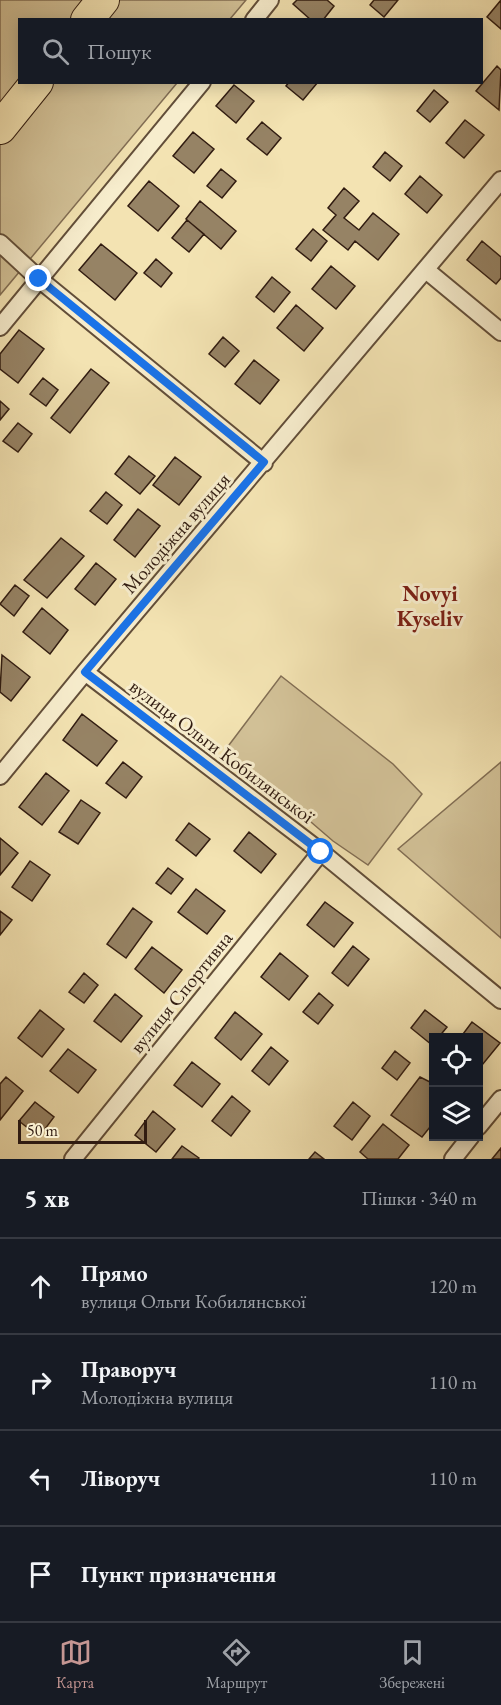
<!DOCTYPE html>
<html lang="uk">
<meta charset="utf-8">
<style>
:root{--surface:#171b24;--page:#20242c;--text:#f1f3f6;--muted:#9ea1a6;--line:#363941;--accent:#c59692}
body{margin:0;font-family:"EB Garamond",serif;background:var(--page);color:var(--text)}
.controls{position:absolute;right:18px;bottom:18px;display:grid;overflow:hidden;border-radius:0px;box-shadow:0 3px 15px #0003}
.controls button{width:54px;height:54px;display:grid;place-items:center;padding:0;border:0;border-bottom:2px solid var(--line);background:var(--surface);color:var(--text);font:30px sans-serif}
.scale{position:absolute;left:18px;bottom:15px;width:129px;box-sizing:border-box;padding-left:6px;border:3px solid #311c11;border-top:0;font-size:16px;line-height:21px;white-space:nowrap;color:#311c11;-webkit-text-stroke:4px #f7edcd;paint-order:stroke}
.stop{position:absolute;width:18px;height:18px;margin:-14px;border:4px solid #1a73e8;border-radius:50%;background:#fff}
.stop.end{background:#1a73e8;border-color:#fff;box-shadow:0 2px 6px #0008}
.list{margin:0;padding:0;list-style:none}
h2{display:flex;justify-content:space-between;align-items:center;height:78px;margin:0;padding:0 24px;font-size:26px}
h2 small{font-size:20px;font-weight:400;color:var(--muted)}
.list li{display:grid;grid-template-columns:39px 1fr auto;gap:18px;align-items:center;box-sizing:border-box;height:96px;padding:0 24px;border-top:2px solid var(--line)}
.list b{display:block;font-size:22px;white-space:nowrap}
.list p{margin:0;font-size:20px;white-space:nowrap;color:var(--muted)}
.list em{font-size:20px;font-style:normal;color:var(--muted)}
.icon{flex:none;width:33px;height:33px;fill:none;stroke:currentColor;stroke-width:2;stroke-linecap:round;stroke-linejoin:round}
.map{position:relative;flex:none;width:501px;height:1159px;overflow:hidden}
.search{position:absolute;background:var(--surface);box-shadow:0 3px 15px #0003;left:18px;right:18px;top:18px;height:66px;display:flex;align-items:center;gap:15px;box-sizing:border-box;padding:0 21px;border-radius:0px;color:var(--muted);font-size:22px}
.sheet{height:462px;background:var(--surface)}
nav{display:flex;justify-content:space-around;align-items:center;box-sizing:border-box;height:84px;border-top:2px solid var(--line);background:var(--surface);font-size:16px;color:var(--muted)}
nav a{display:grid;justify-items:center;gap:3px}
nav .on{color:var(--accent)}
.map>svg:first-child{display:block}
.green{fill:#d2c197;stroke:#826e54;stroke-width:1.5}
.building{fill:#968365;stroke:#311c11;stroke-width:1.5}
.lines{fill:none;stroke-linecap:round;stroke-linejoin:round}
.street-casing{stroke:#624e39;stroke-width:20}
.highway-casing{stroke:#311c11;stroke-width:34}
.street{stroke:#f7edcd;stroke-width:16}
.highway{stroke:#f3e3b2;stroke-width:32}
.route{stroke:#1a73e8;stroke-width:8}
.labels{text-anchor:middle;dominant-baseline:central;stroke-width:6;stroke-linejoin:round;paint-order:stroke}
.street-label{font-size:20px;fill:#311c11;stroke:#f7edcd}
.quarter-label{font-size:22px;font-weight:bold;fill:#7a1f14;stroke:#f7edcd}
</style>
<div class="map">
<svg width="501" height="1159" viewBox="0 0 501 1159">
<rect width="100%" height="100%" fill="#f3e3b2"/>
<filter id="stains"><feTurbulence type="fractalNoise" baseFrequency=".00333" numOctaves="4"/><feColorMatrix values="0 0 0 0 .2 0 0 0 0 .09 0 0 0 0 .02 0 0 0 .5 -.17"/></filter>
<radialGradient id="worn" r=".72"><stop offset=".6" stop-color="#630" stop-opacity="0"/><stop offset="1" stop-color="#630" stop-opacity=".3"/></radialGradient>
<path class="green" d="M0,0H246L230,19L20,20V82L177,83L0,295Z
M281,676L393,764L422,794L368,865L333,841L226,749Z
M501,762V938L398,849Z"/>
<path class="building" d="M297,0H327L334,6L323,20H311L293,4Z
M374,0H398L384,17L370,5Z
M501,0V29L487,17Z
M497,66L501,70L499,110L476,91Z
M289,82H318L303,100L286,86Z
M234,85L254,101L236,123L216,106Z
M434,90L448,102L430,122L417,111Z
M465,120L484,135L464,158L446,143Z
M262,122L281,138L267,155L247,139Z
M193,132L214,149L194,173L173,156Z
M385,152L402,166L390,181L373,167Z
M221,169L236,181L222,198L207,186Z
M420,176L442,195L427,213L405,194Z
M149,181L179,206L158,231L128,206Z
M344,188L359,201L344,218L359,230L373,213L399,234L378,260L355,241L348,250L323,230L336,215L328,208Z
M200,201L236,231L221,249L186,219Z
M187,220L204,234L189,252L172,238Z
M313,229L327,241L311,261L296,249Z
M482,241L501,257V278L496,284L467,260Z
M101,244L137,273L115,300L79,270Z
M156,259L172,273L161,287L144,273Z
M331,266L355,286L336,309L312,289Z
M272,277L290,292L274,312L256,297Z
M296,305L323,328L304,351L277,328Z
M19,330L44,349L18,383L0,369V354Z
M223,337L239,351L225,367L209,354Z
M254,360L279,380L260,404L235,384Z
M91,369L109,383L70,433L51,418Z
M43,378L58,390L46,406L30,394Z
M0,401L9,409L0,420Z
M18,423L32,434L18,452L3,441Z
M129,456L155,476L140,494L115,474Z
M175,457L201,477L179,505L153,485Z
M106,492L122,505L107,524L90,511Z
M138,509L160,526L135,557L114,540Z
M61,538L84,556L47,598L24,580Z
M96,563L116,579L95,605L75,589Z
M15,585L29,596L14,616L0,604Z
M42,608L68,630L50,654L23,632Z
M2,655L30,677L11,701L0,692Z
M82,714L117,741L97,766L63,740Z
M123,762L142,777L126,798L106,783Z
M46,773L69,791L42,825L19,807Z
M81,800L100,813L78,844L59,832Z
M189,823L210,839L196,856L176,840Z
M249,832L276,854L261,873L234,851Z
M0,838L18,853L0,875Z
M30,861L50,875L32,901L12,887Z
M168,868L183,879L171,894L156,883Z
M196,889L225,911L207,934L178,912Z
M325,902L353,923L334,947L307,925Z
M133,908L152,922L126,958L107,944Z
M0,911L12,920L0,935Z
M353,946L369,959L348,986L332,973Z
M152,947L182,970L164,993L135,969Z
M280,953L308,976L289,1000L261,977Z
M84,973L98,985L84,1003L69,992Z
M319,993L333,1005L318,1024L303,1012Z
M115,994L142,1016L121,1042L94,1021Z
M40,1010L64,1029L42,1057L18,1038Z
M425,1010L447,1027L438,1038H434L432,1045L411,1028Z
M235,1012L262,1034L241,1060L215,1038Z
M472,1022L500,1043L478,1070V1038H460Z
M271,1047L288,1061L269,1085L252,1071Z
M68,1049L96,1070L78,1093L50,1071Z
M395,1051L410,1063L397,1080L382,1068Z
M192,1062L220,1084L202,1107L174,1085Z
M6,1077L23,1091L0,1120V1084Z
M420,1077L434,1084V1122L422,1137L391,1115Z
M232,1096L250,1111L231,1136L212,1121Z
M35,1102L54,1117L39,1137L19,1121Z
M353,1102L370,1116L352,1140L334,1126Z
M153,1111L175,1129L156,1152L135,1135Z
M383,1124L409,1145L398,1159H368L360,1152Z
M182,1146L199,1158L198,1159H172Z
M501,1148V1159H492Z
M315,1152L324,1159H309Z"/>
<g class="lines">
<defs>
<path id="street" d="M254,20L270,0
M0,243L39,279L264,463
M426,270L501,332
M0,327L202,82
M85,672L321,852L501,1000
M0,776L85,672L501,180
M478,1127L501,1099
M73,1159L321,852
M453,1159L471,1136"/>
<path id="highway" d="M87,20L103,0
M0,128L37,82"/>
</defs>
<use href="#street" class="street-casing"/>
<use href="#highway" class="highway-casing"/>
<use href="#street" class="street"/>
<use href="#highway" class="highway"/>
</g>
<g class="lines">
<path class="route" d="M39,279L264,462L85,672L321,852"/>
</g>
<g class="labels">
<g class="street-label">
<text transform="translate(176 533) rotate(-49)">Молодіжна вулиця</text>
<text transform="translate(222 751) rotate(37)">вулиця Ольги Кобилянської</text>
<text transform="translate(181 992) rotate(-51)">вулиця Спортивна</text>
</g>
<g class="quarter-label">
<text x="430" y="593">Novyi<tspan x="430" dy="25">Kyseliv</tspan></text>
</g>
</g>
<rect width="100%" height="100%" filter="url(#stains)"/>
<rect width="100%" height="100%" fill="url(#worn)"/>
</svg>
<div class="controls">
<button><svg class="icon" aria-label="locate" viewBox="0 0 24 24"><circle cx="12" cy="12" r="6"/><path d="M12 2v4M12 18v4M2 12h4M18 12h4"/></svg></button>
<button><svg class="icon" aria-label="layers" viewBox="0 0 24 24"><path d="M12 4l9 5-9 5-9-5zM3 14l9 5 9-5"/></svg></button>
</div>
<div class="scale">50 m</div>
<div class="stop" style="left:321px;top:852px"></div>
<div class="stop end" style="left:39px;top:279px"></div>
<div class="search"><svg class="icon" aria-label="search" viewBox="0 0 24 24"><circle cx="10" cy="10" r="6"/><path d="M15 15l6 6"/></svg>Пошук</div>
</div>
<section class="sheet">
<h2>5 хв<small>Пішки · 340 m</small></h2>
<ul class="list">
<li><svg class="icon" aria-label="ahead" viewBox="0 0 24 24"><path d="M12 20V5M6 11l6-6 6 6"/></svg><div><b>Прямо</b><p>вулиця Ольги Кобилянської</p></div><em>120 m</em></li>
<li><svg class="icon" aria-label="right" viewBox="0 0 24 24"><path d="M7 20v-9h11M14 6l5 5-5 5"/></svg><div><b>Праворуч</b><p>Молодіжна вулиця</p></div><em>110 m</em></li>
<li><svg class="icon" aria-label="left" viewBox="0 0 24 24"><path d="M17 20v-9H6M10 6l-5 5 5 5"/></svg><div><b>Ліворуч</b></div><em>110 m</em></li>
<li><svg class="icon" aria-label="arrive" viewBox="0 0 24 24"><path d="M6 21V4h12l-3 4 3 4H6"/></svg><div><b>Пункт призначення</b></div></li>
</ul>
</section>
<nav>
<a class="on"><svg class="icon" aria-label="map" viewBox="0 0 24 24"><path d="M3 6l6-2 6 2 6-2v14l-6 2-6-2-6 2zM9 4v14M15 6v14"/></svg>Карта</a>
<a><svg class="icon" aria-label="directions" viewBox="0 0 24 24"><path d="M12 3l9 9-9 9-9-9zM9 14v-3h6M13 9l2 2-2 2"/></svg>Маршрут</a>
<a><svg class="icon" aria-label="saved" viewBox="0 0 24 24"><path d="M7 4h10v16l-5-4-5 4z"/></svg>Збережені</a>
</nav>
